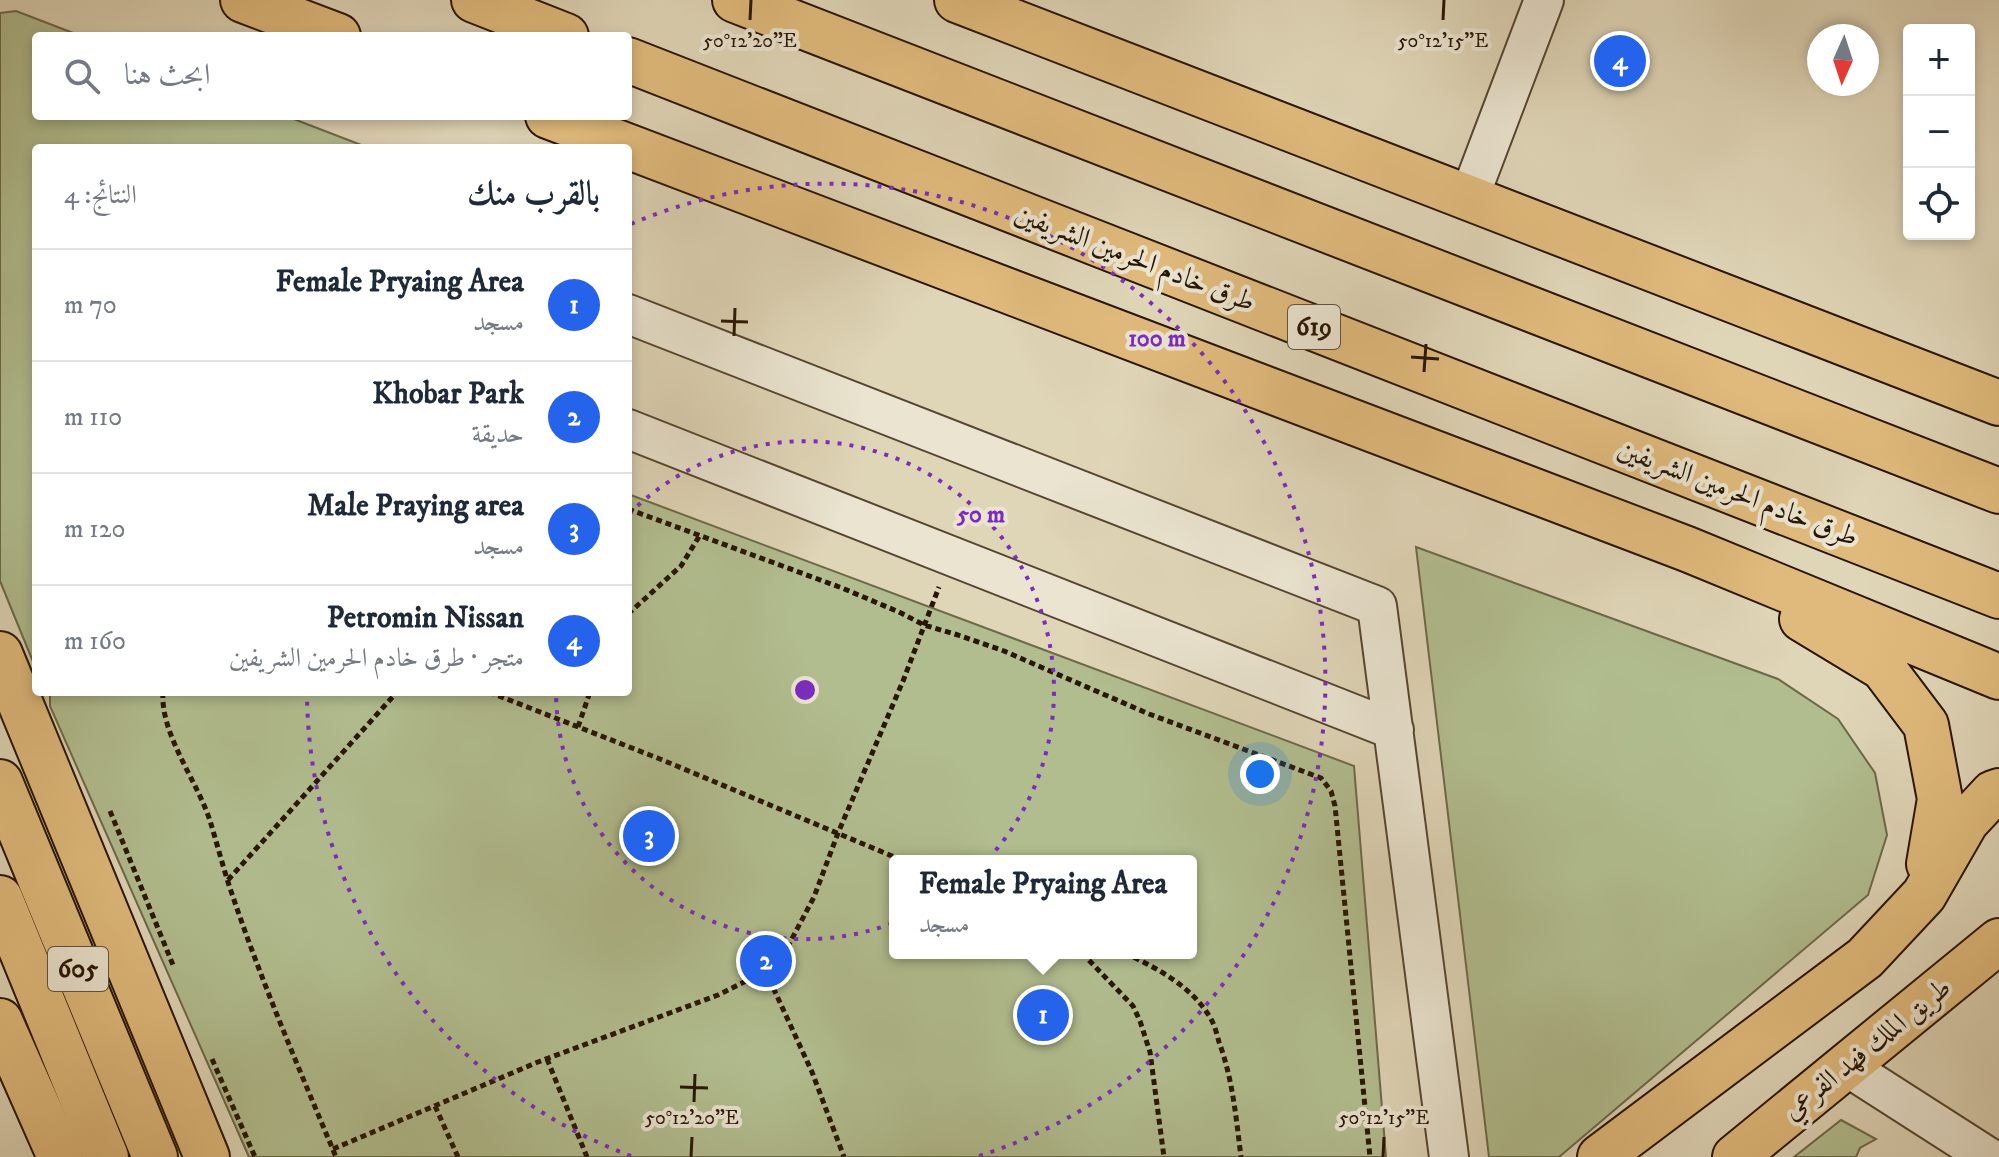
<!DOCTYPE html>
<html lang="ar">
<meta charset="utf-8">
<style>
:root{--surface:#fff;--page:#f2f2f3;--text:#1f2937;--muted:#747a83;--line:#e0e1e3;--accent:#2563eb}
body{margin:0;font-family:"IM FELL DW Pica",Amiri,serif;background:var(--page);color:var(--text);direction:rtl}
.controls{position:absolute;right:24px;top:24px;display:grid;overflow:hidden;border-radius:8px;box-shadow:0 4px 12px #0003}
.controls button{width:72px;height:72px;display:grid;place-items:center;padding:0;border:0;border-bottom:2px solid var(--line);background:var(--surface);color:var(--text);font:40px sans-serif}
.compass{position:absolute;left:1807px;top:24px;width:72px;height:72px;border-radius:50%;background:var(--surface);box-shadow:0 4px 12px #0003;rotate:183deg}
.you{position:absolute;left:1260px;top:774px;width:28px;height:28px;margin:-20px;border:6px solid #fff;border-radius:50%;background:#1a73e8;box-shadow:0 0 0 12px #1a73e833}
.badge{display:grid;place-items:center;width:52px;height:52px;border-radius:50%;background:var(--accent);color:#fff;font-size:26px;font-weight:700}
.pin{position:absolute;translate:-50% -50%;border:4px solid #fff;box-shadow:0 2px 8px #0006}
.popup{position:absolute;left:889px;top:855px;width:308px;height:104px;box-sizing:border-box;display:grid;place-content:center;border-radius:8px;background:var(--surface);filter:drop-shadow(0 2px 6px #0005);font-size:26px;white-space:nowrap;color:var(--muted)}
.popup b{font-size:30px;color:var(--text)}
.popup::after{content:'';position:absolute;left:50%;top:100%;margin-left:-16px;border:16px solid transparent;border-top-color:var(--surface)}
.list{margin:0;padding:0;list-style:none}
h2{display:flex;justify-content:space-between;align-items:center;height:104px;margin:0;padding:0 32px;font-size:34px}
h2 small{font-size:26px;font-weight:400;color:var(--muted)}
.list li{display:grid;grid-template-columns:52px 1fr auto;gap:24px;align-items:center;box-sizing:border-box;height:112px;padding:0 32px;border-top:2px solid var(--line)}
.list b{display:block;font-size:30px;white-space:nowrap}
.list p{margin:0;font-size:26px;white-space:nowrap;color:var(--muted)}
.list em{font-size:26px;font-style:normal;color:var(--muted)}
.icon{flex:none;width:44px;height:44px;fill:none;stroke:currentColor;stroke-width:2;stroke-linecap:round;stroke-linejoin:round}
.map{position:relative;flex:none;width:1999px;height:1157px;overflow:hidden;direction:ltr}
.search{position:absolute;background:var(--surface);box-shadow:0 4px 12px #0003;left:32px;top:32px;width:600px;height:88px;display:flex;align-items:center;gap:20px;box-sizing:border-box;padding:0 28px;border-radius:8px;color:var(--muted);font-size:30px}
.panel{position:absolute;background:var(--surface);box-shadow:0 4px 12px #0003;left:32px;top:144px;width:600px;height:552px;border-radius:8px;direction:rtl}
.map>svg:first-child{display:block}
.park{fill:#b1bd8f;stroke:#6c6949;stroke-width:2;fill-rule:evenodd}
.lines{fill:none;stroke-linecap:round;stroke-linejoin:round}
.minor-casing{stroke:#564530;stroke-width:42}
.major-casing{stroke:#281503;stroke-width:48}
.highway-casing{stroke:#281503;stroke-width:48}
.path{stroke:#281503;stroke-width:5;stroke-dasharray:6 4;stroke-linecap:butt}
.minor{stroke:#eae4d0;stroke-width:38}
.major{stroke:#e0ba7c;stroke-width:44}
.highway{stroke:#e0ba7c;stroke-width:44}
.ticks{fill:none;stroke:#281503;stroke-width:3}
.ring{fill:none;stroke:#7b2cbf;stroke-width:4;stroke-dasharray:4 8}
.labels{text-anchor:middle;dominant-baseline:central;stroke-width:8;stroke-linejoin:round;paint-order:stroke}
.shield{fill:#eae4d0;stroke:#625340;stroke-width:2}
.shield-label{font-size:26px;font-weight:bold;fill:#281503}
.street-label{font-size:28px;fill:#281503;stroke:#eae4d0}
.ticks-label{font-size:20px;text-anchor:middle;fill:#281503;stroke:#eae4d0;stroke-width:8;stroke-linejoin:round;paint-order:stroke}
.centre{fill:#7b2cbf;stroke:#eae4d0;stroke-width:4}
.ring-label{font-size:24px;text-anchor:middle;font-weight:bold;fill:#7b2cbf;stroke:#eae4d0;stroke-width:8;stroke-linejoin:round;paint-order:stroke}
</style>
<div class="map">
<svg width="1999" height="1157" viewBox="0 0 1999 1157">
<rect width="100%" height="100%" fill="#dfd5b7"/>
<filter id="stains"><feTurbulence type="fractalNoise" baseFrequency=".0025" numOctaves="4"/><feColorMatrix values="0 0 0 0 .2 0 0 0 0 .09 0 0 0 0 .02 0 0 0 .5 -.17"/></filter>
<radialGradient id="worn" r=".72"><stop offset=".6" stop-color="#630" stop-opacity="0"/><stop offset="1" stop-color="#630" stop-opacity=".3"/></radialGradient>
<path class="park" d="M16,11L81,36H36V116H286L369,148H36V669L0,581V13Z
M628,494L1354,766L1386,1157H249L50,706V692H628ZM895,861H1191V953H895Z
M1416,547L1778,679L1838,719L1875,773L1887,835L1868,895L1559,1157H1489Z
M1841,1120L1876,1139L1860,1148L1856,1157H1794Z"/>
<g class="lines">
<defs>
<path id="minor" d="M1469,198L1544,0
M628,314L1377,606L1449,1157
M628,429L1394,730
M1846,1066L1988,1157"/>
<path id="major" d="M243,0L338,36
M957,0L1999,403
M548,116L1687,549L1999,677
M1802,619L1883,668L1926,725L1940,799L1929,864
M0,654L207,1157
M0,1021L60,1157
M1600,1157L1865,958L1924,895L1966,822L1993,793L1999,791
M1735,1157L1999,941"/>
<path id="highway" d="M474,0L566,36
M735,0L1999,491
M628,60L1999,596
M0,782L155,1157
M0,898L106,1157"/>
</defs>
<use href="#minor" class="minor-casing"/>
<use href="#major" class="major-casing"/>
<use href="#highway" class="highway-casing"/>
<path class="path" d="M628,509L842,588L899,612L924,625L958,635L1004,651L1149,714L1321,778L1331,791L1335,806L1370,1157
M628,614L681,566L700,535
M163,692C160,735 199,783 211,824C218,847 224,871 232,894C262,983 300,1071 336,1157
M489,692L660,759L904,861
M578,727L590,692
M110,811L173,965
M228,880L397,692
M1082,953L1133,1006L1140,1021L1150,1052L1164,1157
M1125,953C1157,968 1193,987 1211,1019C1215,1026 1217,1035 1219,1042C1233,1080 1236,1118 1241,1157
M765,970L812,1072L844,1157
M212,1059L255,1157
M547,1059L587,1157
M435,1106L458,1157
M333,1149L538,1062L718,995L760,974L786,950L814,897L838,833L903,681L939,587"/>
<use href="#minor" class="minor"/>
<use href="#major" class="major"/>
<use href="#highway" class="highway"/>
</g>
<path class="ticks" d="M750,20L751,0M1443,20L1444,0M721,321L748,322M734,336L735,308M1411,357L1439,359M1424,372L1426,344M680,1087L708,1088M694,1102L695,1074M691,1157L692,1137M1383,1157L1384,1137"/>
<g class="ring">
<path d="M629 514A249 249 0 1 1 556 692"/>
<path d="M631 1156A498 498 0 0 1 307 694M631 224A498 498 0 1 1 979 1156"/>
</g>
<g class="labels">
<g class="shield">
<rect x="1288" y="305" width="52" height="44" rx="6"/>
<rect x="48" y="947" width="60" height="44" rx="6"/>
</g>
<g class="shield-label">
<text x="1314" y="327">619</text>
<text x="78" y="969">605</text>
</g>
<g class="street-label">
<text transform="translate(1135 258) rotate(21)">طرق خادم الحرمين الشريفين</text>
<text transform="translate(1738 493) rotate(21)">طرق خادم الحرمين الشريفين</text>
<text transform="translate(1867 1049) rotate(-39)">طريق الملك فهد الفرعي</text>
</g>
</g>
<g class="ticks-label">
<text x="750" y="47">50°12'20"E</text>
<text x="1443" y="47">50°12'15"E</text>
<text x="692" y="1124">50°12'20"E</text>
<text x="1384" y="1124">50°12'15"E</text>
</g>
<circle cx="805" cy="690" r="12" class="centre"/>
<g class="ring-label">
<text x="1157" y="346">100 m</text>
<text x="981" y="522">50 m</text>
</g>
<rect width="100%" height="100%" filter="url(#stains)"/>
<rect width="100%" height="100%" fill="url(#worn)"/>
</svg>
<div class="controls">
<button>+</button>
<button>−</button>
<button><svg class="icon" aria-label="locate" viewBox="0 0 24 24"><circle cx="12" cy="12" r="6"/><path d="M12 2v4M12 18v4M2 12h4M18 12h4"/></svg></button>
</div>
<svg class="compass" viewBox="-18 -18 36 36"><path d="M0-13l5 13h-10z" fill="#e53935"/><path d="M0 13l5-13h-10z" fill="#747a83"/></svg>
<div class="you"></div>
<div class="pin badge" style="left:1043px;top:1015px">1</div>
<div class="popup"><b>Female Pryaing Area</b>مسجد</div>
<div class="pin badge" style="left:766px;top:961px">2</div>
<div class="pin badge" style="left:649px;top:836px">3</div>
<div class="pin badge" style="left:1620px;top:61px">4</div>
<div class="search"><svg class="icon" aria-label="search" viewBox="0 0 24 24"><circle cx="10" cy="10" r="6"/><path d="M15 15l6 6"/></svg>ابحث هنا</div>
<section class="panel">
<h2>بالقرب منك<small>النتائج: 4</small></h2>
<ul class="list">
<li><span class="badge">1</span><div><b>Female Pryaing Area</b><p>مسجد</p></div><em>70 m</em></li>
<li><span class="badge">2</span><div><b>Khobar Park</b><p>حديقة</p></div><em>110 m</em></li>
<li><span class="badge">3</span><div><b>Male Praying area</b><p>مسجد</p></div><em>120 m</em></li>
<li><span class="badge">4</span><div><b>Petromin Nissan</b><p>متجر · طرق خادم الحرمين الشريفين</p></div><em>160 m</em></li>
</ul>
</section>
</div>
